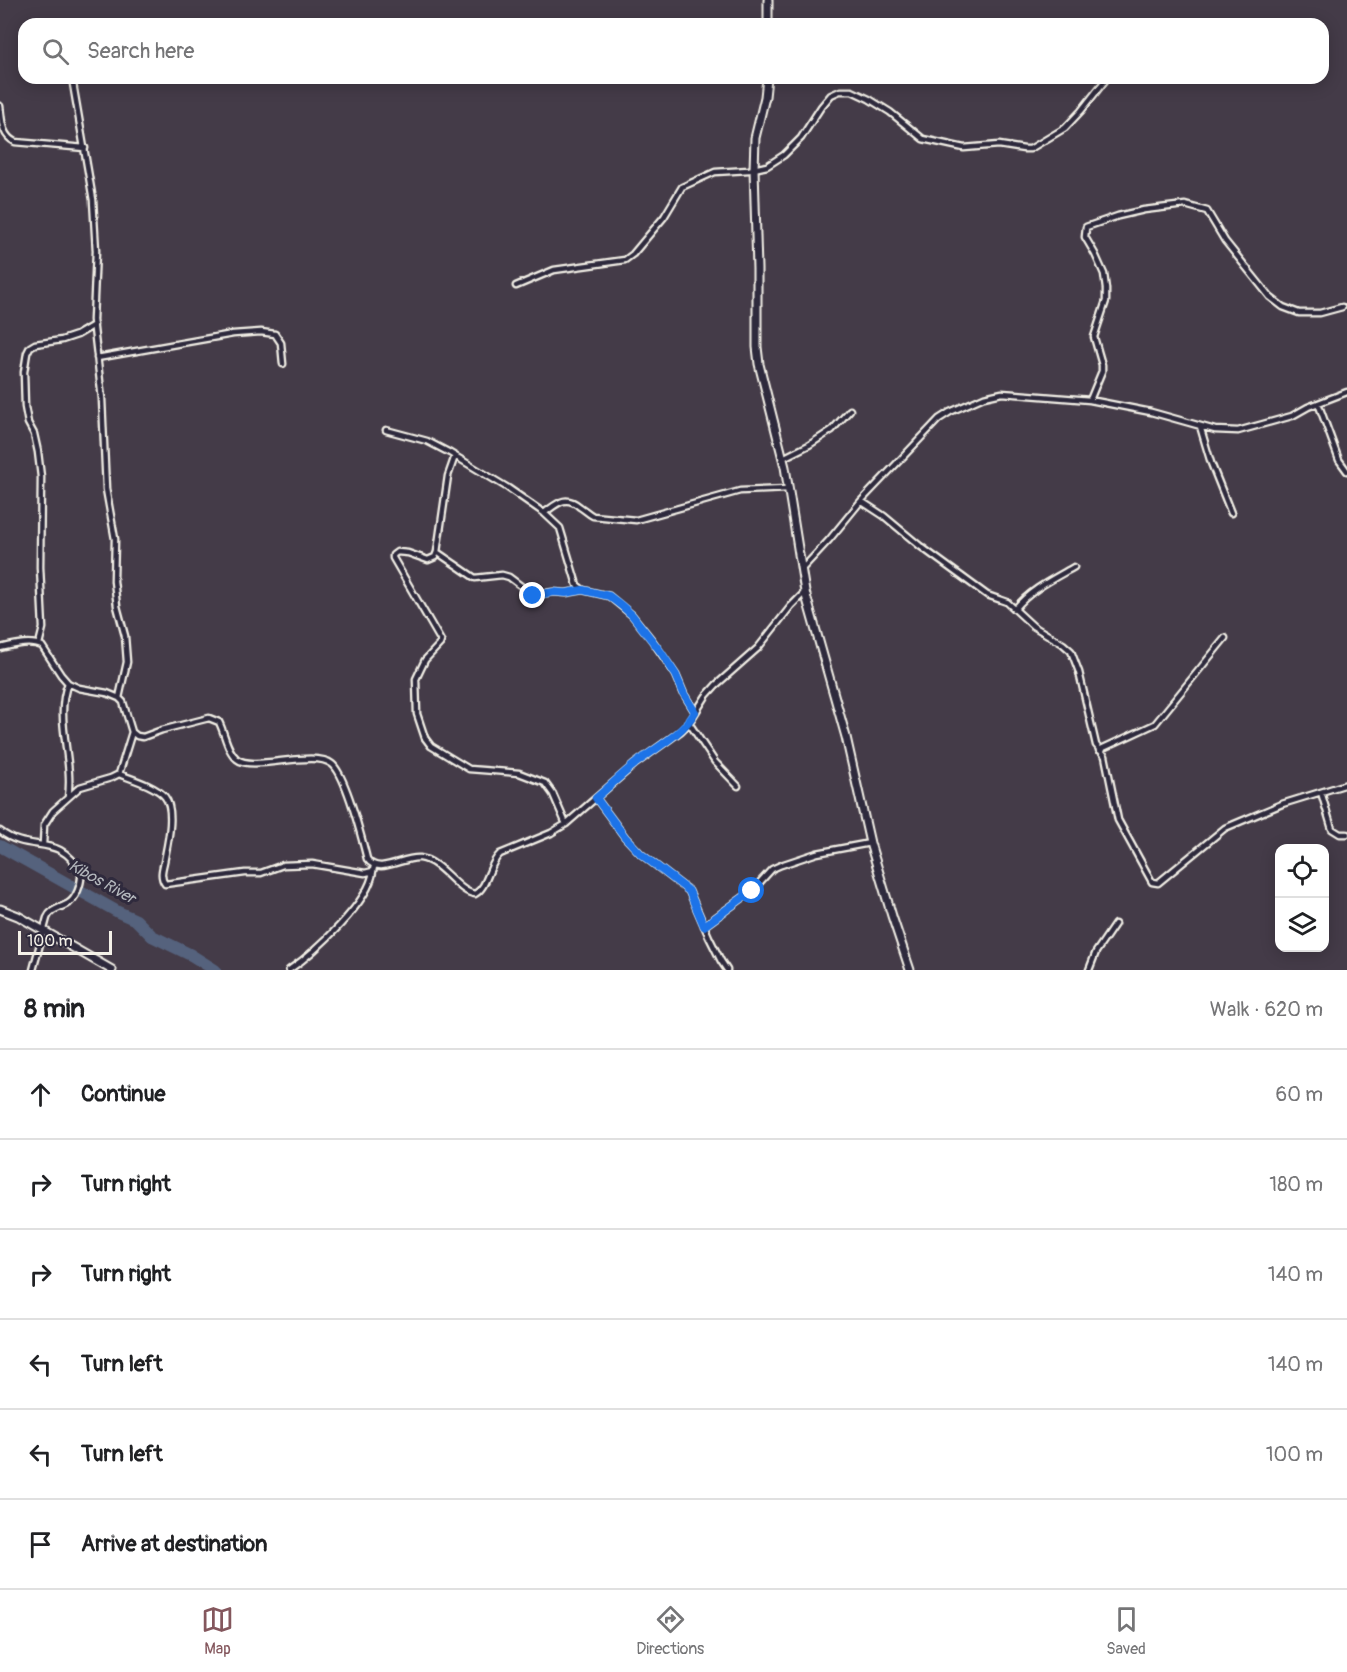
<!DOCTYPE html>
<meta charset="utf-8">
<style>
:root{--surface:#fff;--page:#f6f6f6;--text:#202124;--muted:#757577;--line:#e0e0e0;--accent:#84575d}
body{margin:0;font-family:Pangolin,sans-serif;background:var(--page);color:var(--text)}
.controls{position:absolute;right:18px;bottom:18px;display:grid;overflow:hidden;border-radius:12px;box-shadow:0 3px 15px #0003}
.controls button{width:54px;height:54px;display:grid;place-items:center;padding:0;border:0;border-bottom:2px solid var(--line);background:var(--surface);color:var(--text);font:30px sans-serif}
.scale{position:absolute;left:18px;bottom:15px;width:94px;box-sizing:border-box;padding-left:6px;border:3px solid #f4f1e8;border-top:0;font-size:16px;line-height:21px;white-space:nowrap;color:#f4f1e8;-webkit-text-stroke:4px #2f2a3d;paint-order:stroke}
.stop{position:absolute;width:18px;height:18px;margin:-14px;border:4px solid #1a73e8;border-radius:50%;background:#fff}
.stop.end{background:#1a73e8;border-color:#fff;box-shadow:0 2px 6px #0008}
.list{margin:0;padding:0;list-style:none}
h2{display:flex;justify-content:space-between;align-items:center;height:78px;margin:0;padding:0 24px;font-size:26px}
h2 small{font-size:20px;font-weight:400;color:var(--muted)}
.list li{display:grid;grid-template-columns:39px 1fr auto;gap:18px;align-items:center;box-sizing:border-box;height:90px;padding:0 24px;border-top:2px solid var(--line)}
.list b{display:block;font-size:22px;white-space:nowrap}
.list em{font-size:20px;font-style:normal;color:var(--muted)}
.icon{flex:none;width:33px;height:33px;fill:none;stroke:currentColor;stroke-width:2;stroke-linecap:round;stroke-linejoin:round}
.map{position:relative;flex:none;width:1347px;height:970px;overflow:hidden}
.search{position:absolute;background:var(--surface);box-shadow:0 3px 15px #0003;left:18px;right:18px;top:18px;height:66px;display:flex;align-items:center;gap:15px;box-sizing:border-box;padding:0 21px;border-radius:18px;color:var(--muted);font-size:22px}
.sheet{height:618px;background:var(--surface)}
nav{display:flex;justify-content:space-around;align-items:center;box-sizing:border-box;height:84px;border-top:2px solid var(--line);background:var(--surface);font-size:16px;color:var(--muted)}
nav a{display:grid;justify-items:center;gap:3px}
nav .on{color:var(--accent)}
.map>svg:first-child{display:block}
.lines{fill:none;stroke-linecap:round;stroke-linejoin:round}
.river{stroke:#54627d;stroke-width:12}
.street-casing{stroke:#f4f1e8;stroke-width:9}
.secondary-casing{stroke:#f4f1e8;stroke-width:11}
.street{stroke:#2f2a3d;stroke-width:4.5}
.secondary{stroke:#2f2a3d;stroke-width:7}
.route{stroke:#1a73e8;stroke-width:8}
.labels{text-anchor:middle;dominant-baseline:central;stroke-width:6;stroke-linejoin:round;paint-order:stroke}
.water-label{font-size:16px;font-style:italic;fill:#b4b8bd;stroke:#2f2a3d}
</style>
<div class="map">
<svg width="1347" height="970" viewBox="0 0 1347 970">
<rect width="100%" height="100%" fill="#443b48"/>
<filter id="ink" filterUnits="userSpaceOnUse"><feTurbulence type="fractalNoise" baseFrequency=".0167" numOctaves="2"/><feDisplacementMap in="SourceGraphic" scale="12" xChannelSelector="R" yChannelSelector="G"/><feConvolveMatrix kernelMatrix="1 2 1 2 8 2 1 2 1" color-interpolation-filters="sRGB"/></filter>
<g filter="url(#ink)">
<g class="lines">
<path class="river" d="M0,846L118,912L136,920L152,936L191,955L215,970"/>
<defs>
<path id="street" d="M72,78L93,200L96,251L93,320L102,399L106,489L115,539L114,581L117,606L125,636L127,662L119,698
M0,106C2,120 1,135 15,142L85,148
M516,286L554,270L625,260L633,254L664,217L682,187L715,172L749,170L767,166L784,155L801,138L821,107L831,95L840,91H852L869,99L890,112L923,139L964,148L999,145L1024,149H1030L1065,128L1081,111L1107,78
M97,358L233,334L261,332L275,334L281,343L283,364
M1090,400L1102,371V365L1094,337L1106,301V289L1104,274L1095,254L1085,237L1086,227L1118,216L1144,210L1185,205L1207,211L1225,241L1270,297L1283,307L1299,313H1320L1342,307
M1318,403L1339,460L1347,471
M1200,426L1211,463L1231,513
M386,430L427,441L450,453L508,488L544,513L560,528L577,585L583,590L609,596L632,615L652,640L676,675L684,694L695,712
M455,456L448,476L437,552L435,557L428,560L408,553L397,552L393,555V558L441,641L440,644L425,660L416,679L417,714L425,738L431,746L469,769L519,773L545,783L553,794L566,824
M783,458L809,445L832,430L850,410
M861,501L884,516L920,546L987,595L1007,602L1033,626L1063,644L1071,651L1079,672L1096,745L1105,756L1118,820L1152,882L1158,883L1225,828L1282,804L1347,784
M544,513C557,504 565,494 580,507C585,510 587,513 593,516L636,520L740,491L788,489
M437,552L475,578L502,575L509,577L533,595L553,592L566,593L583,590
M802,569L829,540L861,501L939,419L950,412L984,397L1002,393L1090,400L1151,412L1215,430L1238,431L1292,416L1308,407L1347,392
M1015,609C1030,590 1053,579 1074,567
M39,644L43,628L40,567L41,477L38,452L34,434L28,423L25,407L24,372L27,353L30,347L35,344L62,340L77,335L94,325
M0,648C13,645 30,640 42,646L61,675L68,683L79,688L107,693L119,698L123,702L132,732L119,774L111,778L80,787L53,811L44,825L43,845
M689,723L715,762L738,786
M132,732L137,736L143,737L162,730L209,718L219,722C225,734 227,751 237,759C252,772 314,749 332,764C346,775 362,839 367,859C379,876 403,856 420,858C442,861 457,892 475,894C488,887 488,865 500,854L551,833L566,824L635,764L681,731L689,723L706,696L716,685L758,648L791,606L805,592
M1099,750L1155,724L1225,638
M119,774C132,779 156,786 165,797C176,811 167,846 164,862C162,870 160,877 165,884L245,873H261L283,865L312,864L365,873L373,871L374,866
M1321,792L1332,829L1340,834H1347
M68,797C74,761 54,718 68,683
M596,798L625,837L641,854L689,891L709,937L721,961L727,970
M0,831C31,855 59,831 81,873C82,883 76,900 67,904C58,909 51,909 47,918L33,970
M704,926L752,891L772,869L781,865L817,853L870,843
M289,970C314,953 370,902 373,871
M1089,970L1096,952L1115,924"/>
<path id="secondary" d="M768,24V0
M767,78L765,97L755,138L754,169L757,269V347L759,364L785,467L805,592L846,737L870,843L892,916L910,970
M0,909L18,916L112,970"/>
</defs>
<use href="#street" class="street-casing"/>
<use href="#secondary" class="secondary-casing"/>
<use href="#street" class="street"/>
<use href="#secondary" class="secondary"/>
</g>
</g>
<g class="lines" filter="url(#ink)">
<path class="route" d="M533,596L553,592L566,593L583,590L609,596L622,606L632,615L661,652L676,675L684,694L695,712C681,736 656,747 635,764C622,774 609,787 596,798L625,837L641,854L689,891L704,926L752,891"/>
</g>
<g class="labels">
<g class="water-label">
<text transform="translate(102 882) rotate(29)">Kibos River</text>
</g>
</g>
</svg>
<div class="controls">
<button><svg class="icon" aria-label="locate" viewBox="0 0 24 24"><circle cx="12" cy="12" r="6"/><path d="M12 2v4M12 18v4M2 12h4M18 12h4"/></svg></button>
<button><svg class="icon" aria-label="layers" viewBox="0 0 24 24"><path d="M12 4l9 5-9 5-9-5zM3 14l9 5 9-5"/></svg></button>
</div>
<div class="scale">100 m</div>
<div class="stop" style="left:752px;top:891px"></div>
<div class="stop end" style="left:533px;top:596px"></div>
<div class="search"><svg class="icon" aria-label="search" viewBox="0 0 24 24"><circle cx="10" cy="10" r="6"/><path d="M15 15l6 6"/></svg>Search here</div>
</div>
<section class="sheet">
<h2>8 min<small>Walk · 620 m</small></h2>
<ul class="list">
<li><svg class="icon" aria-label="ahead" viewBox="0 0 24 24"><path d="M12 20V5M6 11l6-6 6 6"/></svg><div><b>Continue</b></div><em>60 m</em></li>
<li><svg class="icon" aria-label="right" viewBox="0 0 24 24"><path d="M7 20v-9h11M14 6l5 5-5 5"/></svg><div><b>Turn right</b></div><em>180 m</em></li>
<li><svg class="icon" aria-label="right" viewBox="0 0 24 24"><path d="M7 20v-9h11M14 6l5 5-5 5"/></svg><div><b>Turn right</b></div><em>140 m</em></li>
<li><svg class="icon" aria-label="left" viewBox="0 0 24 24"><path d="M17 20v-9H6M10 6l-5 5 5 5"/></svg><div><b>Turn left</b></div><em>140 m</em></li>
<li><svg class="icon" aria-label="left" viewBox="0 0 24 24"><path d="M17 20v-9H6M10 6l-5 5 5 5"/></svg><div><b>Turn left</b></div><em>100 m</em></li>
<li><svg class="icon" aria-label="arrive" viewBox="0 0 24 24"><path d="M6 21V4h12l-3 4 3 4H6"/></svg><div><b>Arrive at destination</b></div></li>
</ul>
</section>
<nav>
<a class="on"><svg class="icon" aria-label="map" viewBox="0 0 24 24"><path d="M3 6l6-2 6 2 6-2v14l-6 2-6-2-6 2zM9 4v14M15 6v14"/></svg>Map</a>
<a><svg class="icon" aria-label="directions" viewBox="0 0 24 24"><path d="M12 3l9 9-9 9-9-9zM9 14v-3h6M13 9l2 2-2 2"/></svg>Directions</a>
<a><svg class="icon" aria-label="saved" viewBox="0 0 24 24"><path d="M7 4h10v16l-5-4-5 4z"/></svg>Saved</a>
</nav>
